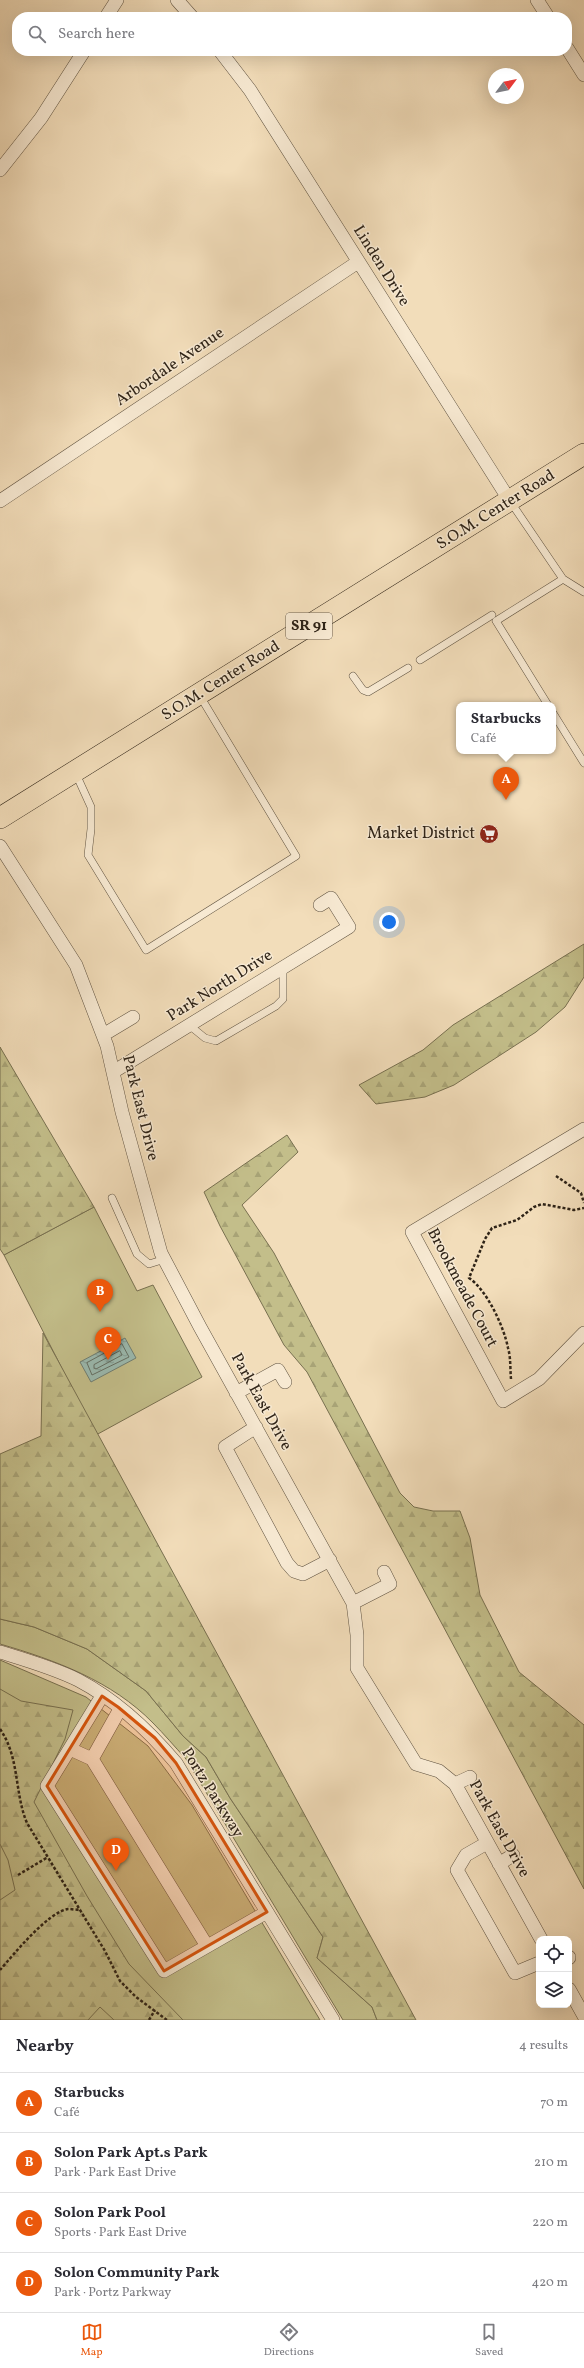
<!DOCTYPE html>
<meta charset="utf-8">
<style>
:root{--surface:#fff;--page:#f2f2f3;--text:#2b2b33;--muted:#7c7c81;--line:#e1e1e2;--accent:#ea580c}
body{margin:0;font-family:Vollkorn,serif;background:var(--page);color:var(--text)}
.controls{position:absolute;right:12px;bottom:12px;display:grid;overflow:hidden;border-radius:8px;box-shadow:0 4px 16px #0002}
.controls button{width:36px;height:36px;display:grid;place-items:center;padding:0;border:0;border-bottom:1px solid var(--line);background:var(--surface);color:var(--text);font:20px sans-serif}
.compass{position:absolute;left:488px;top:68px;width:36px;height:36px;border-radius:50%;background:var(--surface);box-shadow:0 4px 16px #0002;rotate:58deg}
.you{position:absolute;left:389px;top:922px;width:14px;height:14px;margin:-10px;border:3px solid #fff;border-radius:50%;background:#1a73e8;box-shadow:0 0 0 6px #1a73e833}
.badge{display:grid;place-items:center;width:26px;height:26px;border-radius:50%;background:var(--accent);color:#fff;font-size:13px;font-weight:700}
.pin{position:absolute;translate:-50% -33px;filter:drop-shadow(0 1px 2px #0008)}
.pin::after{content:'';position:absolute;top:21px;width:14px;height:12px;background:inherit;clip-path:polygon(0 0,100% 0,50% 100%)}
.popup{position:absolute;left:456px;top:702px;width:100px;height:52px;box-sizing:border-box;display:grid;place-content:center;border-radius:8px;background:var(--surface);filter:drop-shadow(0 1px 3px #0005);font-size:13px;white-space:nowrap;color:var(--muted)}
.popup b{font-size:15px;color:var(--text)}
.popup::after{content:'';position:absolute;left:50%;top:100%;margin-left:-8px;border:8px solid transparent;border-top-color:var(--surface)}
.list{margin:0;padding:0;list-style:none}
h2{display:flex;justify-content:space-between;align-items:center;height:52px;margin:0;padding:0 16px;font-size:17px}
h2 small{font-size:13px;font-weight:400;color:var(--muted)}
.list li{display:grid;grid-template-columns:26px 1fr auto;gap:12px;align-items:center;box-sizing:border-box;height:60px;padding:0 16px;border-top:1px solid var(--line)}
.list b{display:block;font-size:15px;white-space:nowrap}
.list p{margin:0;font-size:13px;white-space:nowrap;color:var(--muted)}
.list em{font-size:13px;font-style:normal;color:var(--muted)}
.icon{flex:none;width:22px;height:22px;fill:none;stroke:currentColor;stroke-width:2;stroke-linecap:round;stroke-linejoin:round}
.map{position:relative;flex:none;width:584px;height:2020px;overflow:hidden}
.search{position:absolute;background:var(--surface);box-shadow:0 4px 16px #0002;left:12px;right:12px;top:12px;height:44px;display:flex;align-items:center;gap:10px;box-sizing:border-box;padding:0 14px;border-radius:16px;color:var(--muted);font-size:15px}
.sheet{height:292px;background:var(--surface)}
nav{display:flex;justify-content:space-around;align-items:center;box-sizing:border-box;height:56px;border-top:1px solid var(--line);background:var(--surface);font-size:11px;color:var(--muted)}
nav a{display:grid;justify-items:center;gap:2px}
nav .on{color:var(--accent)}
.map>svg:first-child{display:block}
.green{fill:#c3be8a;stroke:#787050}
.forest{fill:url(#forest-firs);stroke:#787050}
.water{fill:url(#water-ripples);stroke:#6f7e73}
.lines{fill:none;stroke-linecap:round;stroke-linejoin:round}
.shore{stroke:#646f64;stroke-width:1}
.lane-casing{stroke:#5f5240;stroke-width:8}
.street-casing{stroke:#5f5240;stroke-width:14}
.primary-casing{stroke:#2e2317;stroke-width:22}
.path{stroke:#2e2317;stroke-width:2.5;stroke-dasharray:3 2;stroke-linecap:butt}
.lane{stroke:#f7e9d2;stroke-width:7}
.street{stroke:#f7e9d2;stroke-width:13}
.primary{stroke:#f2ddba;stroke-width:21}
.marked{fill:#d5540d;fill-opacity:0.2;stroke:#d5540d;stroke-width:3;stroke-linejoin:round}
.labels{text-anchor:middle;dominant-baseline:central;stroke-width:3;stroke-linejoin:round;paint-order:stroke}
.shield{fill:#f7e9d2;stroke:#6a5e4f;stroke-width:1}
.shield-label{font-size:15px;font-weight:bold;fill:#2e2317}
.street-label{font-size:16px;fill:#2e2317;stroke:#f7e9d2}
.poi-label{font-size:16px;fill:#2e2317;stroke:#f7e9d2;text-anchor:end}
</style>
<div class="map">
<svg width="584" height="2020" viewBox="0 0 584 2020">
<defs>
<pattern id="forest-firs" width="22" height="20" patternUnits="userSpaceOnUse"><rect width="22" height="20" fill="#c3be8a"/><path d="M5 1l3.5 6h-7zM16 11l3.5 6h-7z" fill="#a8a376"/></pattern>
<pattern id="water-ripples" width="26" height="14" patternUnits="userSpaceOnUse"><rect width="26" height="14" fill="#9bbbb1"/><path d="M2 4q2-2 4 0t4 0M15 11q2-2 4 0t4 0" fill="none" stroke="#86a098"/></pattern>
</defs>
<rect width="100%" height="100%" fill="#f2ddba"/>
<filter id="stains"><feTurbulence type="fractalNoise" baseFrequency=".005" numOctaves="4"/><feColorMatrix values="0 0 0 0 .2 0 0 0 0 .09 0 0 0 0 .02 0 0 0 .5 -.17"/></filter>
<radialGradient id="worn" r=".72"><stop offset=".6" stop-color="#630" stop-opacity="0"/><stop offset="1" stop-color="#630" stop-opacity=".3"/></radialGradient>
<path class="green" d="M94,1207L137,1291L153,1285L202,1377L96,1435L4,1255Z
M0,1619L34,1627L87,1649L146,1691L183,1736L206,1757L230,1798L323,1937L317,1958L372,2007L377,2020H343L186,1759C175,1747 164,1734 153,1723C112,1681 55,1660 0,1644Z
M0,1660L86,1697L148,1746L192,1805L320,2020H0Z"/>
<path class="forest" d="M584,944V977L565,1007L536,1032L454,1085L425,1097L376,1104L359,1085L423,1050L453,1025Z
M0,1047L94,1207L4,1255L0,1249Z
M287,1135L298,1152L242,1205L274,1253L400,1493L414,1507L433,1511H460L470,1538L480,1595L519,1672L584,1725V1889L307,1372L284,1345L220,1226L204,1192Z
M43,1333L416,2020H377L372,2007L317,1958L323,1937L230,1798L206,1757L183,1736L146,1691L87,1649L34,1627L0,1619V1454L41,1436Z
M0,1689L21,1701L73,1710L65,1739L34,1802L87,1896L129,1964L183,2020H114L100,2007L88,2020H0V1900L15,1890L8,1860L0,1844Z"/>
<path class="water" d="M125,1338L136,1358L91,1382L80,1362Z"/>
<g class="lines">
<path class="shore" d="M122,1344L129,1357L92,1375L87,1363Z
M120,1351L122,1355L96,1369L94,1368V1365Z"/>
<defs>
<path id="lane" d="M510,501L563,579L584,592
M420,660L492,615
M353,676L363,690L368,692L408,668
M548,705L496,621L563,579
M553,713L584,763
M76,774L91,807V829L88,855L146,950L296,856L200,696
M189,1025L205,1038L216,1041L276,1006L283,999V967
M112,1198L137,1254L149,1264L165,1259"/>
<path id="street" d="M177,0L192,17
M537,0L548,17
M106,17L117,0
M567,48L584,75
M220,51L250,90L510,501
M0,170L41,118L84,51
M0,501L358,262
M0,846L76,965L107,1046L122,1112L161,1253L200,1327L353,1603L357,1635V1668L416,1764L439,1771L455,1784L541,1939
M103,1035L133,1017
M113,1072L349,927L331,898L320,905
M584,1129L412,1232L503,1401L539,1379L584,1333
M236,1393L278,1370L285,1382
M256,1427L225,1447L287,1563L294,1571L303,1574L330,1560
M353,1603L390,1584L384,1572
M0,1652C26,1660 54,1668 78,1680C116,1700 149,1731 176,1763L333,2020
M102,1696L47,1786L164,1971L267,1912
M70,1749L92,1759L207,1946
M92,1759L120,1709
M455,1784L470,1777
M487,1843L466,1855L457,1870L515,1973L539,1963
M499,1864L513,1855
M569,1958V1957
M569,1989L584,2016"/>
<path id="primary" d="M0,818L584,454"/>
</defs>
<use href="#lane" class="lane-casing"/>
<use href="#street" class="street-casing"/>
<use href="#primary" class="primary-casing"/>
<path class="path" d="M556,1176L581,1193L584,1203
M511,1379C510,1369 511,1358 508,1348C504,1327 487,1290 469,1278L485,1239L492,1228L517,1220L534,1207L542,1204L574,1210L584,1208
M0,1729C20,1758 14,1792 27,1823L105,1951L120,1981L136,1997L167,2020
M18,1875L48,1857
M0,1970C14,1954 48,1912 68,1909C72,1909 77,1910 81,1910
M149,2020L155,2010"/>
<use href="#lane" class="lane"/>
<use href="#street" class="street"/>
<use href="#primary" class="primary"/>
</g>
<path class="marked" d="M102,1696L118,1707L155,1738L176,1763L267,1912L164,1971L47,1786Z"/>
<defs>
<symbol id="supermarket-disc" viewBox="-11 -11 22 22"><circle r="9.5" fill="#8f2418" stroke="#f7e9d2"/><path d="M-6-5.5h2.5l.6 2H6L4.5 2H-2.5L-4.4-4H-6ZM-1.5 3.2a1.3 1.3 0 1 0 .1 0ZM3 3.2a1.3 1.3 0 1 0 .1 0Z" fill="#fff"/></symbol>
</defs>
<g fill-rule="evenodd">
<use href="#supermarket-disc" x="478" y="823" width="22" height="22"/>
</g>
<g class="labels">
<rect class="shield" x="286" y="613" width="46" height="26" rx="3"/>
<g class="shield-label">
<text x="309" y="626">SR 91</text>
</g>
<g class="street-label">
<text transform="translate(381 266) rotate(58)">Linden Drive</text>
<text transform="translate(170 367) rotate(-34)">Arbordale Avenue</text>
<text transform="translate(496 510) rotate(-32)">S.O.M. Center Road</text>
<text transform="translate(221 681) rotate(-32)">S.O.M. Center Road</text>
<text transform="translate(220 986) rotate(-32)">Park North Drive</text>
<text transform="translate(140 1108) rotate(76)">Park East Drive</text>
<text transform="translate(462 1288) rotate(62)">Brookmeade Court</text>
<text transform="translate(261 1402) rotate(61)">Park East Drive</text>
<text transform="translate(212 1793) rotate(58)">Portz Parkway</text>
<text transform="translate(499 1829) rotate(61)">Park East Drive</text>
</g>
<g class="poi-label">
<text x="475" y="834">Market District</text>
</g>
</g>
<rect width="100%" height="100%" filter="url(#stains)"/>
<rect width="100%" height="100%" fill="url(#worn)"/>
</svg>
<div class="controls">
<button><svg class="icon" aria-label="locate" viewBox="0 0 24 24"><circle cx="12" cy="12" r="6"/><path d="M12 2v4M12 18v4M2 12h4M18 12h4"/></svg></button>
<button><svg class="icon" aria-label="layers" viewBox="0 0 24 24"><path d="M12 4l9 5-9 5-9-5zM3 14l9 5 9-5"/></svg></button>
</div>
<svg class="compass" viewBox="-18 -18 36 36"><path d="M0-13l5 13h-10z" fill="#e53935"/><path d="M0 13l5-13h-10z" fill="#7c7c81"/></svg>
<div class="you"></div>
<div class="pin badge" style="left:506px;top:800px">A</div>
<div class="popup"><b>Starbucks</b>Café</div>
<div class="pin badge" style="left:100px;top:1312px">B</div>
<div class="pin badge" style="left:108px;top:1360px">C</div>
<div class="pin badge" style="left:116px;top:1871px">D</div>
<div class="search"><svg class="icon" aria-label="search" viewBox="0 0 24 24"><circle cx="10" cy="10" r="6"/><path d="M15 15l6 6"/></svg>Search here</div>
</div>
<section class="sheet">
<h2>Nearby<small>4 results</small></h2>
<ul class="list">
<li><span class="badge">A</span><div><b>Starbucks</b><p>Café</p></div><em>70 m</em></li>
<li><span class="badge">B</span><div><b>Solon Park Apt.s Park</b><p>Park · Park East Drive</p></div><em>210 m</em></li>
<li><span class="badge">C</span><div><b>Solon Park Pool</b><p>Sports · Park East Drive</p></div><em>220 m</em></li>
<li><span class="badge">D</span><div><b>Solon Community Park</b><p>Park · Portz Parkway</p></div><em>420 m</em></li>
</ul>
</section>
<nav>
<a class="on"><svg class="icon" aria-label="map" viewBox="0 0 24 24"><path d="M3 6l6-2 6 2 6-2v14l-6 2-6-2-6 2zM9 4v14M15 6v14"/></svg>Map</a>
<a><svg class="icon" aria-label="directions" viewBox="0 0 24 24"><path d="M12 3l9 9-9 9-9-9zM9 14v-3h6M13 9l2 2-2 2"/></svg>Directions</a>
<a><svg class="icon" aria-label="saved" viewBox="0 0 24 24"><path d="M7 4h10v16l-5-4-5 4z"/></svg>Saved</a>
</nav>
